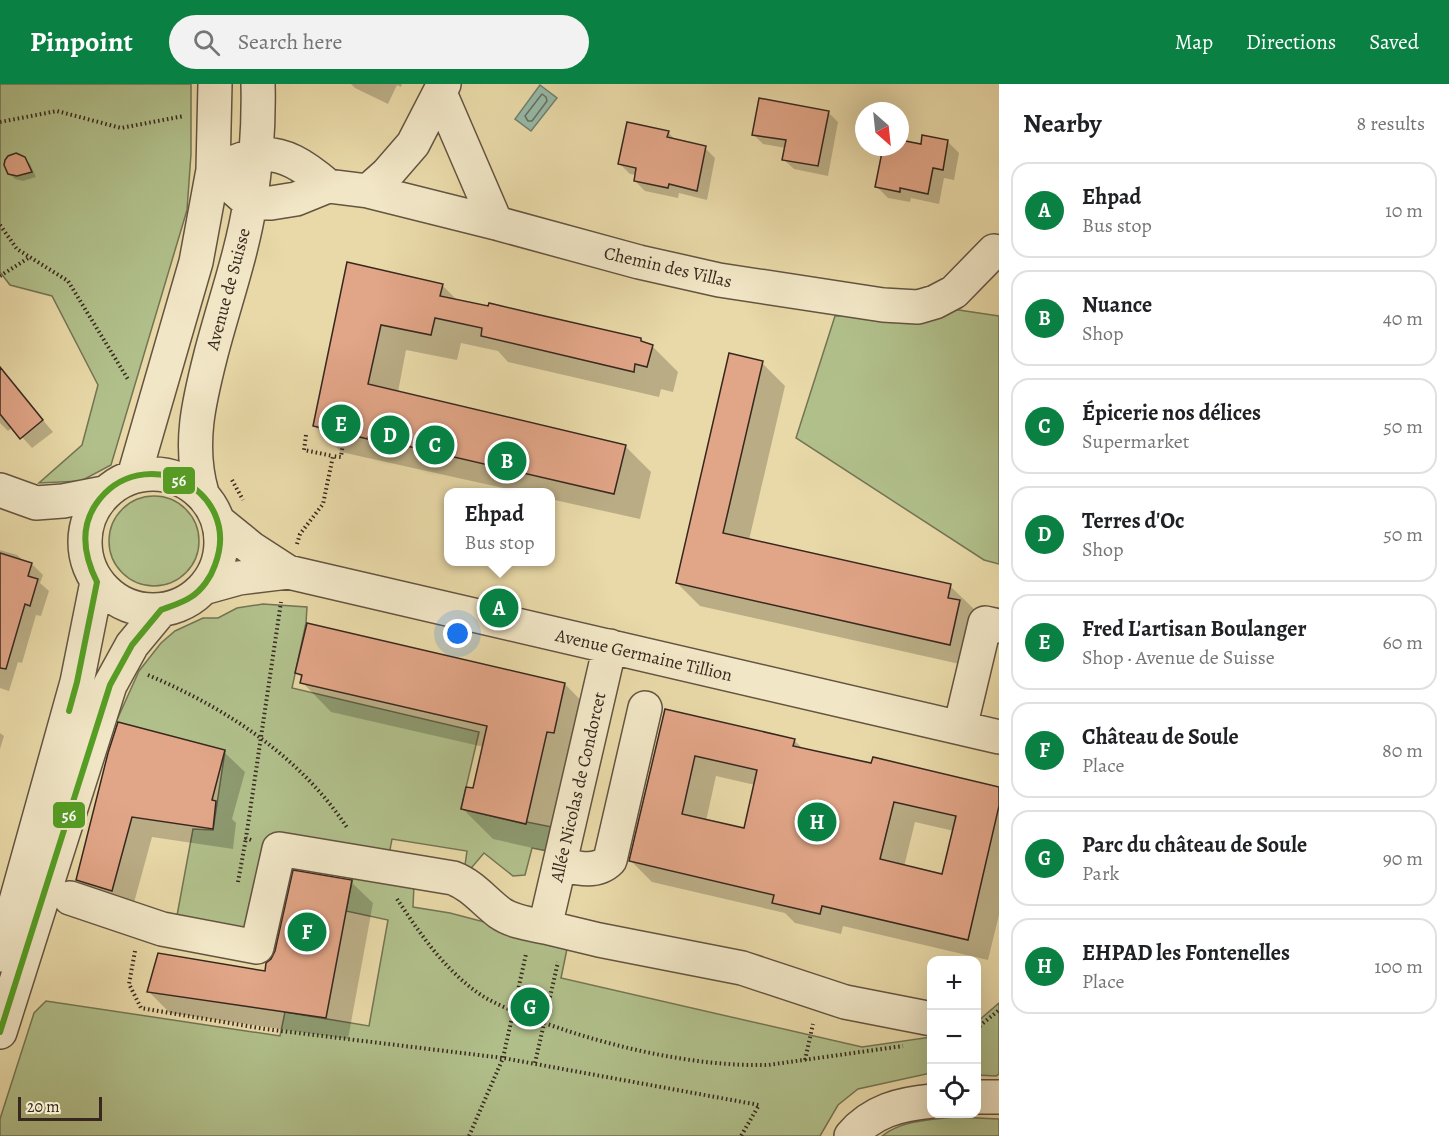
<!DOCTYPE html>
<meta charset="utf-8">
<style>
:root{--surface:#fff;--page:#f2f2f2;--text:#202124;--muted:#757577;--line:#e0e0e0;--accent:#0b8043}
body{margin:0;font-family:Alegreya,serif;background:var(--page);color:var(--text)}
.controls{position:absolute;right:18px;bottom:18px;display:grid;overflow:hidden;border-radius:12px;box-shadow:0 6px 24px #0002}
.controls button{width:54px;height:54px;display:grid;place-items:center;padding:0;border:0;border-bottom:2px solid var(--line);background:var(--surface);color:var(--text);font:30px sans-serif}
.compass{position:absolute;left:855px;top:18px;width:54px;height:54px;border-radius:50%;background:var(--surface);box-shadow:0 6px 24px #0002;rotate:153deg}
.scale{position:absolute;left:18px;bottom:15px;width:84px;box-sizing:border-box;padding-left:6px;border:3px solid #37281f;border-top:0;font-size:16px;line-height:21px;white-space:nowrap;color:#37281f;-webkit-text-stroke:4px #f1e6c6;paint-order:stroke}
.you{position:absolute;left:458px;top:550px;width:21px;height:21px;margin:-15px;border:4px solid #fff;border-radius:50%;background:#1a73e8;box-shadow:0 0 0 9px #1a73e833}
.badge{display:grid;place-items:center;width:39px;height:39px;border-radius:50%;background:var(--accent);color:#fff;font-size:20px;font-weight:700}
.pin{position:absolute;translate:-50% -50%;border:3px solid #fff;box-shadow:0 2px 6px #0006}
.popup{position:absolute;left:444px;top:404px;width:111px;height:78px;box-sizing:border-box;display:grid;place-content:center;border-radius:12px;background:var(--surface);filter:drop-shadow(0 2px 4px #0005);font-size:20px;white-space:nowrap;color:var(--muted)}
.popup b{font-size:22px;color:var(--text)}
.popup::after{content:'';position:absolute;left:50%;top:100%;margin-left:-12px;border:12px solid transparent;border-top-color:var(--surface)}
.list{margin:0;padding:0;list-style:none}
h2{display:flex;justify-content:space-between;align-items:center;height:78px;margin:0;padding:0 24px;font-size:26px}
h2 small{font-size:20px;font-weight:400;color:var(--muted)}
.list li{display:grid;grid-template-columns:39px 1fr auto;gap:18px;align-items:center;box-sizing:border-box;height:96px;margin:0 12px 12px;padding:0 12px;border:2px solid var(--line);border-radius:18px}
.list b{display:block;font-size:22px;white-space:nowrap}
.list p{margin:0;font-size:20px;white-space:nowrap;color:var(--muted)}
.list em{font-size:20px;font-style:normal;color:var(--muted)}
.icon{flex:none;width:33px;height:33px;fill:none;stroke:currentColor;stroke-width:2;stroke-linecap:round;stroke-linejoin:round}
.map{position:relative;flex:none;width:999px;height:1052px;overflow:hidden}
header{display:flex;align-items:center;gap:36px;box-sizing:border-box;height:84px;padding:0 30px;background:var(--accent);color:#fff}
header strong{font-size:28px}
nav{display:flex;gap:33px;margin-inline-start:auto;font-size:21px}
.search{width:420px;height:54px;background:var(--page);display:flex;align-items:center;gap:15px;box-sizing:border-box;padding:0 21px;border-radius:33px;color:var(--muted);font-size:22px}
main{display:flex}
aside{flex:1;background:var(--surface)}
.map>svg:first-child{display:block}
.green{fill:#b1c08b;stroke:#747455;stroke-width:1.5}
.water{fill:#97baa7;stroke:#718071;stroke-width:1.5}
.shadow{fill:#0003;fill-rule:evenodd}
.lines{fill:none;stroke-linecap:round;stroke-linejoin:round}
.shore{stroke:#677163;stroke-width:1.5}
.building{fill:#e1a587;stroke:#37281f;stroke-width:1.5;fill-rule:evenodd}
.minor-casing{stroke:#645441;stroke-width:36}
.path{stroke:#37281f;stroke-width:4;stroke-dasharray:1.5 3;stroke-linecap:butt}
.minor{stroke:#f1e6c6;stroke-width:33}
.bus-1-casing{stroke:#f1e6c6;stroke-width:10}
.bus-1{stroke:#559f24;stroke-width:6}
.labels{text-anchor:middle;dominant-baseline:central;stroke-width:6;stroke-linejoin:round;paint-order:stroke}
.street-label{font-size:18px;fill:#37281f;stroke:#f1e6c6}
.line-badge{stroke:#f1e6c6;stroke-width:2}
.badge-label{font-size:16px;text-anchor:middle;font-weight:bold;fill:#fff}
</style>
<header>
<strong>Pinpoint</strong>
<div class="search"><svg class="icon" aria-label="search" viewBox="0 0 24 24"><circle cx="10" cy="10" r="6"/><path d="M15 15l6 6"/></svg>Search here</div>
<nav><a>Map</a><a>Directions</a><a>Saved</a></nav>
</header>
<main>
<div class="map">
<svg width="999" height="1052" viewBox="0 0 999 1052">
<rect width="100%" height="100%" fill="#e9d9a8"/>
<filter id="stains"><feTurbulence type="fractalNoise" baseFrequency=".00333" numOctaves="4"/><feColorMatrix values="0 0 0 0 .2 0 0 0 0 .09 0 0 0 0 .02 0 0 0 .5 -.17"/></filter>
<radialGradient id="worn" r=".72"><stop offset=".6" stop-color="#630" stop-opacity="0"/><stop offset="1" stop-color="#630" stop-opacity=".3"/></radialGradient>
<path class="green" d="M0,0H191V70L187,126L111,381L81,397L39,399L82,361L98,301L52,212L10,201L0,188Z
M952,225L999,232V480L984,476L796,354L835,232Z
M109 457a45 45 0 1 1 90 0a45 45 0 1 1-90 0Z
M263,520L307,523L306,539L292,604L479,648L461,725L525,740L527,738L557,744L552,768L532,764L525,791L513,792L484,769L467,789L464,788L467,767L392,755L388,776L273,755L252,850L176,837L193,745L213,746L225,667L116,638L139,587L161,559L175,547L203,534H218L237,524Z
M354,787L414,801L413,823L450,829L568,860L561,894L862,963L931,953V989L858,1005L838,1021L820,1052H0V1035L34,929L46,917L280,952L285,928L369,942L388,836L346,827Z
M999,919V990L996,992L977,991V938Z
M955,1033L999,1035V1052H882C903,1036 929,1036 955,1033Z"/>
<path class="water" d="M540,1L557,14L531,47L515,35Z"/>
<path class="shadow" d="M351,0H402L401,3L397,1L388,20L355,4Z
M828,28L838,38L828,92L794,85L783,75L786,64L763,60L753,50Z
M668,48L676,57L705,64L715,74L707,116L679,109L678,114L645,107L635,97L636,91L630,90L620,80Z
M900,57L922,62L948,58L959,69L954,96L944,94L939,120L911,114L910,118L888,114L877,103L885,63H900Z
M24,74L30,80L36,93L23,97L15,95L9,89Z
M348,180L442,201L458,217L640,256L645,260L652,262L678,288L673,308L661,305L659,313L508,278L498,267L461,259L457,276L406,266L398,308L625,362L651,388L640,435L550,415V408H521L341,368L315,342Z
M762,279L785,302L749,456L950,502L974,525L973,583L700,522L677,499Z
M3,289L53,348L32,364L13,343L8,347L0,339V291Z
M0,466L17,471L25,478L32,480L43,491L40,499L49,507L41,532L36,531L22,579L18,578L9,607L0,604Z
M297,589L565,600L594,630L555,769L493,755L463,725L474,705L484,663L331,628L302,598V594Z
M666,627L794,656L803,665L873,681L999,704V831L988,876L843,842L841,850L795,839L785,829L652,798L631,777ZM716,692L755,701L745,746L706,737ZM915,738L954,747L943,792L904,783Z
M0,649L4,652L0,665Z
M224,668L245,688L232,735L236,739L233,765L152,753L132,826L99,817L78,796L109,670Z
M351,798L373,819L348,955L170,929L149,908L266,889Z"/>
<g class="lines">
<path class="shore" d="M542,10L546,13L547,17L532,37H528L525,32Z"/>
</g>
<path class="building" d="M759,14L829,27L818,82L782,76L786,56L752,51Z
M627,38L669,47L667,53L706,62L697,107L669,100L668,104L634,97L636,84L618,80Z
M922,51L948,56L943,86L933,84L928,110L900,104V108L875,103L883,63H900V56L921,60Z
M16,69L25,73L32,88L17,92L8,90L4,81L5,76L8,72Z
M347,178L443,200L440,212L488,222L489,219L540,231L641,254V257L653,261L647,283L635,280L634,288L481,252L482,244L435,234L431,251L381,241L368,300L626,361L614,410L368,353V355L313,342Z
M729,269L763,277L723,449L951,500L948,514L960,516L950,561L676,499Z
M0,283L43,336L20,355L0,330Z
M0,469L32,479L28,492L38,495L30,522L25,520L6,585L0,584Z
M307,539L565,599L554,649L547,648L526,740L461,725L466,703L473,704L487,642L300,599L302,591L295,589Z
M665,625L795,655L793,662L871,679L873,673L999,703V722L968,856L822,822L820,830L772,819L774,811L629,777ZM695,672L757,686L744,744L682,730ZM894,718L956,732L942,790L880,775Z
M118,638L225,666L212,716L216,717L213,745L132,733L112,807L76,796L108,669Z
M293,786L352,796L326,934L147,908L158,869L265,887L266,879L271,875L275,867Z"/>
<g class="lines">
<defs>
<path id="minor" d="M440,9L496,139
M328,102C307,84 282,65 253,72C239,75 226,82 213,86L250,119H271L296,115L328,102L368,107L496,139L639,178L719,196L883,221L918,223L935,218L954,208L994,167
M368,107L387,90L413,60L444,0
M85 458a68 68 0 1 1 136 0a68 68 0 1 1-136 0Z
M134,392L196,178L213,86L215,0
M0,406L36,419L63,417L104,409
M202,409C188,361 199,317 211,270C224,220 242,170 250,119C256,80 259,39 258,0
M219,438L251,464L288,488L999,653
M203,504L239,494L288,488
M610,562L545,843L599,856L742,884L845,918L932,935
M960,644L985,539L999,542
M560,780C577,784 596,790 610,776L645,624
M70,814L162,845L257,863L279,765L453,794C472,801 484,817 500,829C513,838 530,840 545,843
M1,871L77,598L97,498
M0,948L110,601L132,561L161,526
M976,1013H999
M851,1052C872,1027 900,1020 932,1017"/>
</defs>
<use href="#minor" class="minor-casing"/>
<path class="path" d="M0,38L57,27L121,44L184,32
M0,141L17,165L68,197L129,297
M0,192L30,173
M306,351L304,366L333,372
M232,396L243,416
M297,460L300,450L323,420L333,372L341,373L343,359
M148,591C226,624 301,673 348,745
M251,756L246,754L281,518
M238,798L246,754
M397,815C419,848 442,882 474,906C491,919 511,926 531,934C602,961 692,983 768,981L903,962
M135,867L129,900L141,924L265,945L503,974L759,1021L741,1052
M976,945L999,926
M805,976L813,940
M535,979L558,878
M469,1052L503,974L526,870"/>
<use href="#minor" class="minor"/>
<defs>
<path id="bus-1" d="M97,498C84,472 79,445 96,420C141,355 244,405 215,481C211,493 202,506 191,513C182,519 171,522 161,526
M69,627L77,598L97,498
M0,948L110,601L132,561L161,526"/>
</defs>
<use href="#bus-1" class="bus-1-casing"/>
<use href="#bus-1" class="bus-1"/>
</g>
<g class="labels">
<g class="street-label">
<text transform="translate(668 183) rotate(13)">Chemin des Villas</text>
<text transform="translate(228 205) rotate(-75)">Avenue de Suisse</text>
<text transform="translate(644 571) rotate(13)">Avenue Germaine Tillion</text>
<text transform="translate(578 703) rotate(-77)">Allée Nicolas de Condorcet</text>
</g>
</g>
<g class="line-badge">
<rect x="162" y="382" width="34" height="29" rx="6" fill="#559f24"/>
<rect x="52" y="717" width="34" height="28" rx="6" fill="#559f24"/>
</g>
<g class="badge-label">
<text x="179" y="402">56</text>
<text x="69" y="737">56</text>
</g>
<rect width="100%" height="100%" filter="url(#stains)"/>
<rect width="100%" height="100%" fill="url(#worn)"/>
</svg>
<div class="controls">
<button>+</button>
<button>−</button>
<button><svg class="icon" aria-label="locate" viewBox="0 0 24 24"><circle cx="12" cy="12" r="6"/><path d="M12 2v4M12 18v4M2 12h4M18 12h4"/></svg></button>
</div>
<svg class="compass" viewBox="-18 -18 36 36"><path d="M0-13l5 13h-10z" fill="#e53935"/><path d="M0 13l5-13h-10z" fill="#757577"/></svg>
<div class="scale">20 m</div>
<div class="you"></div>
<div class="pin badge" style="left:499px;top:524px">A</div>
<div class="popup"><b>Ehpad</b>Bus stop</div>
<div class="pin badge" style="left:507px;top:377px">B</div>
<div class="pin badge" style="left:435px;top:361px">C</div>
<div class="pin badge" style="left:390px;top:351px">D</div>
<div class="pin badge" style="left:341px;top:340px">E</div>
<div class="pin badge" style="left:307px;top:848px">F</div>
<div class="pin badge" style="left:530px;top:923px">G</div>
<div class="pin badge" style="left:817px;top:738px">H</div>
</div>
<aside>
<h2>Nearby<small>8 results</small></h2>
<ul class="list">
<li><span class="badge">A</span><div><b>Ehpad</b><p>Bus stop</p></div><em>10 m</em></li>
<li><span class="badge">B</span><div><b>Nuance</b><p>Shop</p></div><em>40 m</em></li>
<li><span class="badge">C</span><div><b>Épicerie nos délices</b><p>Supermarket</p></div><em>50 m</em></li>
<li><span class="badge">D</span><div><b>Terres d'Oc</b><p>Shop</p></div><em>50 m</em></li>
<li><span class="badge">E</span><div><b>Fred L'artisan Boulanger</b><p>Shop · Avenue de Suisse</p></div><em>60 m</em></li>
<li><span class="badge">F</span><div><b>Château de Soule</b><p>Place</p></div><em>80 m</em></li>
<li><span class="badge">G</span><div><b>Parc du château de Soule</b><p>Park</p></div><em>90 m</em></li>
<li><span class="badge">H</span><div><b>EHPAD les Fontenelles</b><p>Place</p></div><em>100 m</em></li>
</ul>
</aside>
</main>
